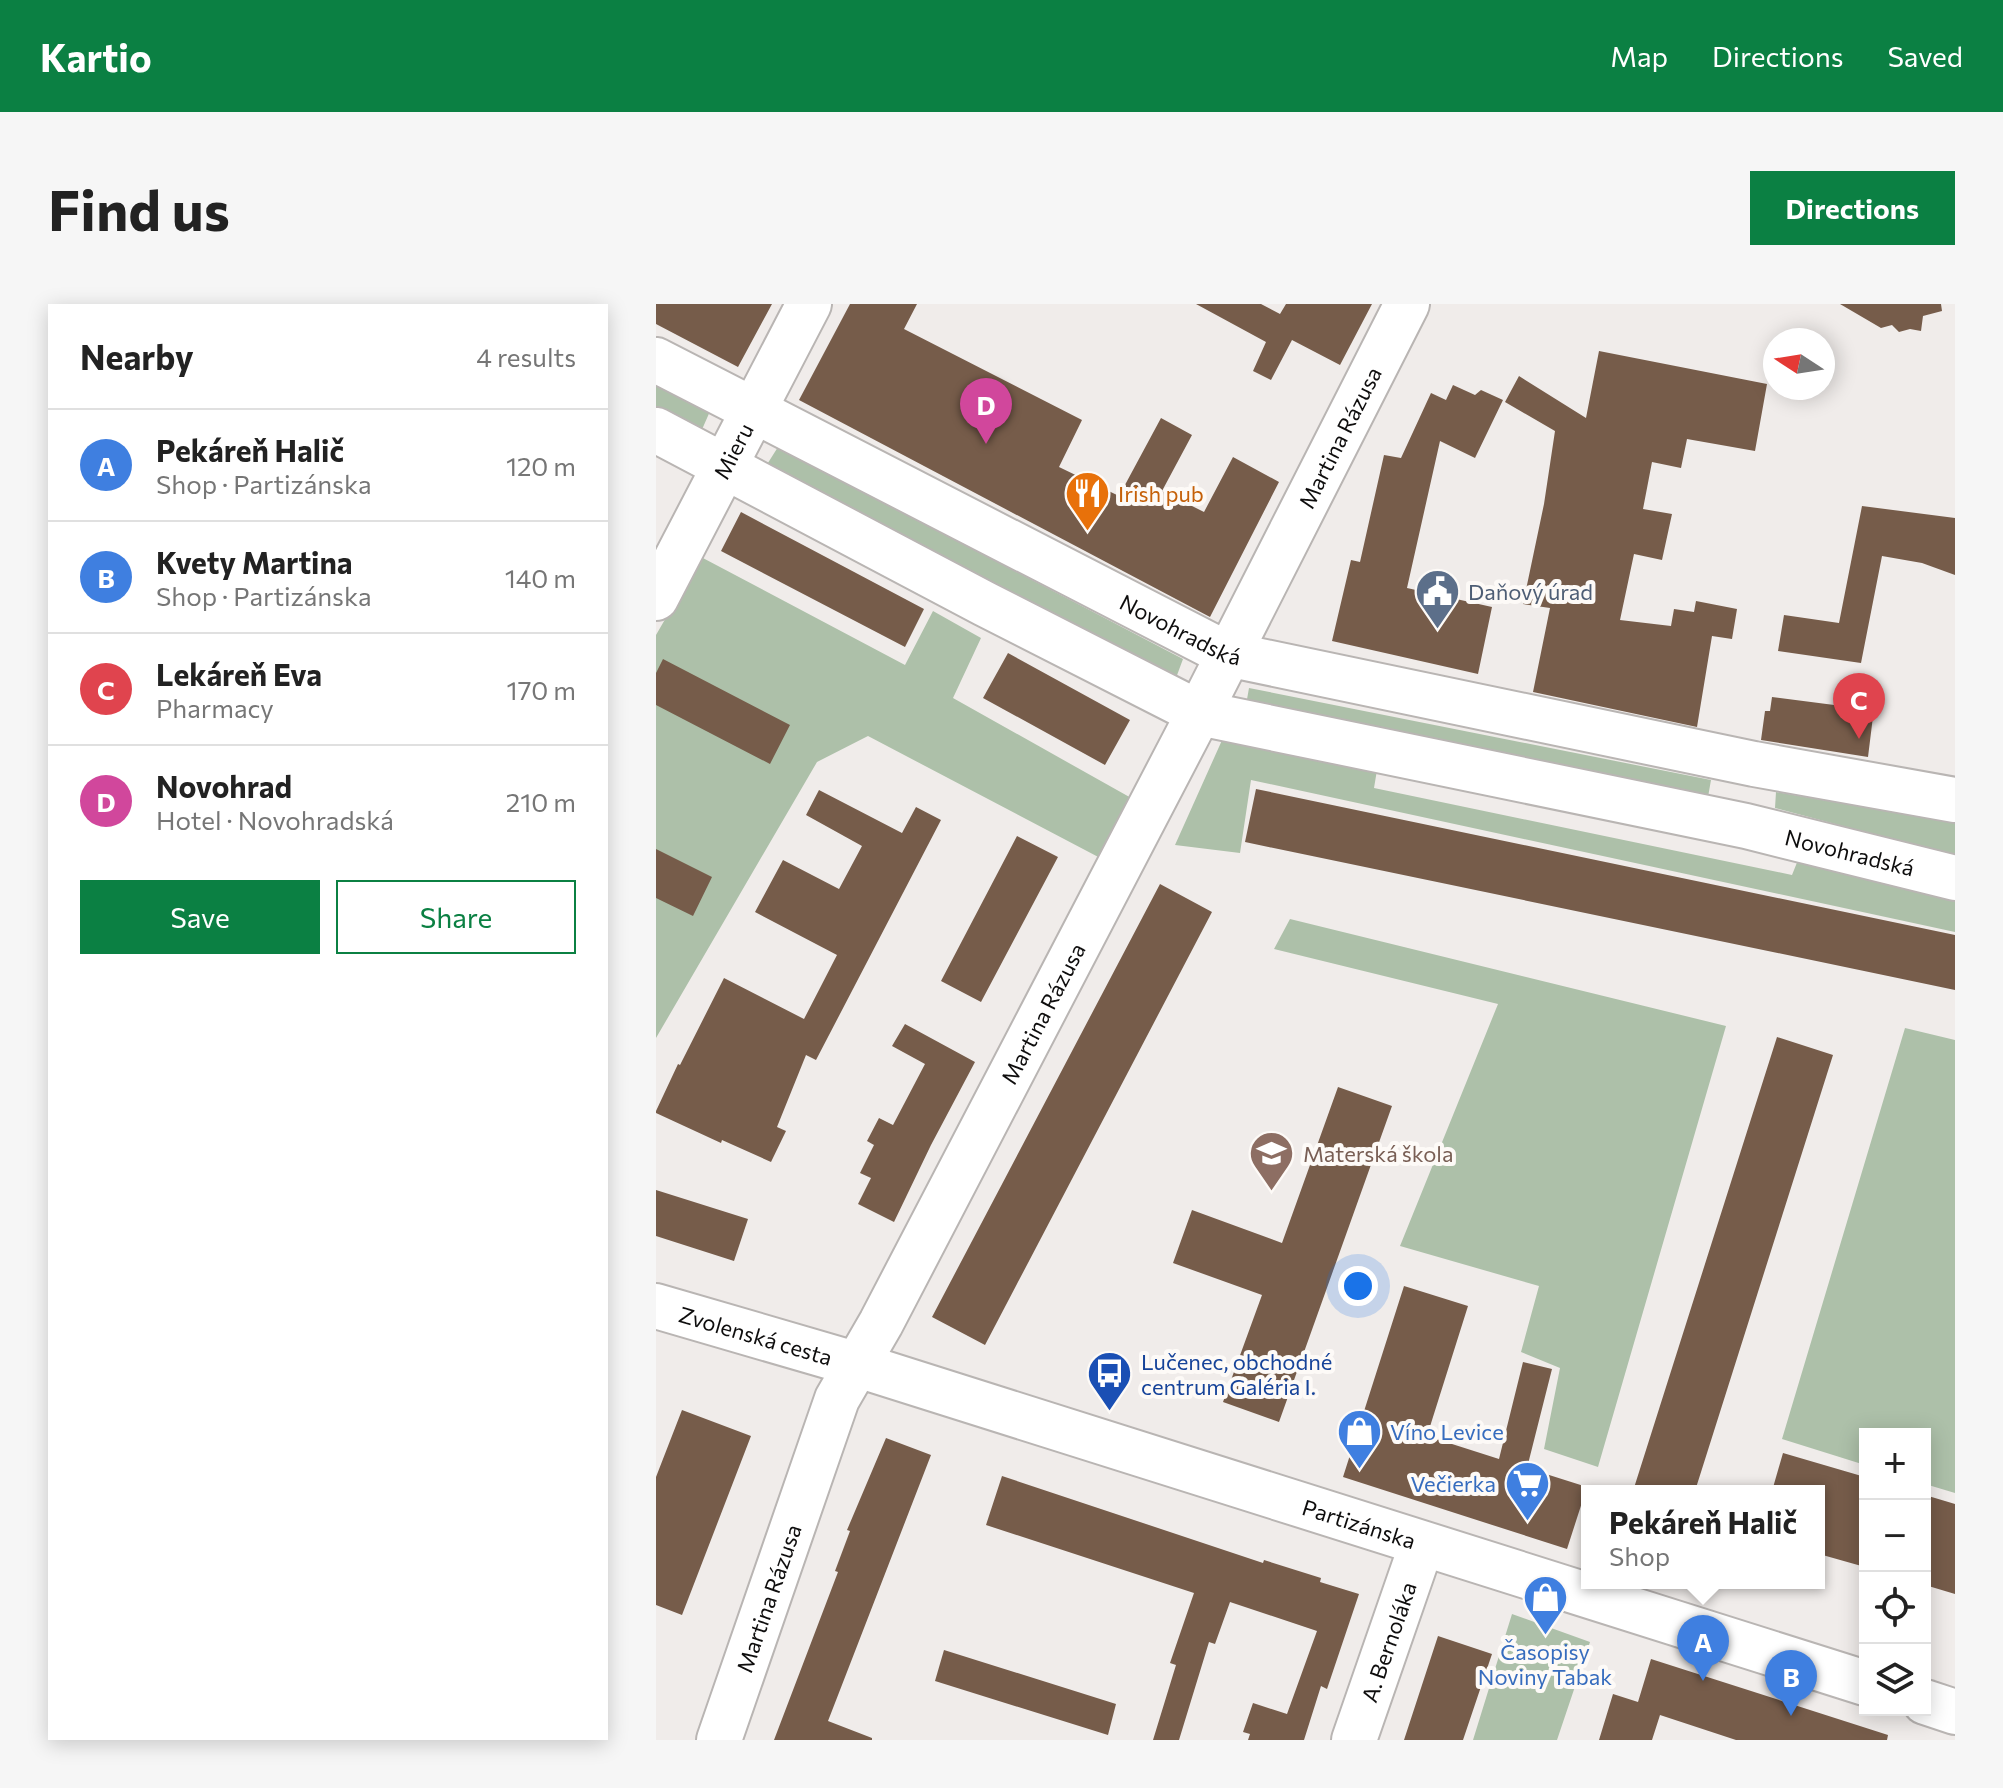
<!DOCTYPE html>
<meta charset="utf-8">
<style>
:root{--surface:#fff;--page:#f6f6f6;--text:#222;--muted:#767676;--line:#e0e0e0;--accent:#0b8043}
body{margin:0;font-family:Commissioner,sans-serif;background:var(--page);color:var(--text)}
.controls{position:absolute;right:24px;bottom:24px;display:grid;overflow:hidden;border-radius:0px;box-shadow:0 4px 20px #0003}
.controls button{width:72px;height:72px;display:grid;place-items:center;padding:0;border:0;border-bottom:2px solid var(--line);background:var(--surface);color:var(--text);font:40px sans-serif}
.compass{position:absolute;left:1107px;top:24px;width:72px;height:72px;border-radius:50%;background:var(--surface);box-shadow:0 4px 20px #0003;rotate:282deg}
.you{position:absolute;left:702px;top:982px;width:28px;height:28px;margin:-20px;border:6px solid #fff;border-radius:50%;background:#1a73e8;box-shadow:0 0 0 12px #1a73e833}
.badge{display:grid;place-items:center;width:52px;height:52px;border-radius:50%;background:var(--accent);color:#fff;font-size:26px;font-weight:700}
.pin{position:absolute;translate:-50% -66px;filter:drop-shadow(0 2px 4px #0008)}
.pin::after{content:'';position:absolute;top:42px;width:28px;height:24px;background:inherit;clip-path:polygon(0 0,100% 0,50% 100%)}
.popup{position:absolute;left:925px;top:1181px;width:244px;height:104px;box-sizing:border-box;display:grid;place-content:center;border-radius:0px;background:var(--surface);filter:drop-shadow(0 2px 6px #0005);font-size:26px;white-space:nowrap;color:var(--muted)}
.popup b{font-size:30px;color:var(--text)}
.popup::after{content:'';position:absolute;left:50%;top:100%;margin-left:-16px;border:16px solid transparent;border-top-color:var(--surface)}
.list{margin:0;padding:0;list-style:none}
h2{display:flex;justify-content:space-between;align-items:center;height:104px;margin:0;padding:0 32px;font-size:34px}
h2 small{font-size:26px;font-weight:400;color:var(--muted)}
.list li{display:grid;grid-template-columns:52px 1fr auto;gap:24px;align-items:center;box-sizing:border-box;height:112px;padding:0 32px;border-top:2px solid var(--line)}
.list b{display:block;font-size:30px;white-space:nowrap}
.list p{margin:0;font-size:26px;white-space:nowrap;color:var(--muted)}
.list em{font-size:26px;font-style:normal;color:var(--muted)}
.actions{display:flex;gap:16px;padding:24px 32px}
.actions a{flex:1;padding:18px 0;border:2px solid var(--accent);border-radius:0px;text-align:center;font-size:28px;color:var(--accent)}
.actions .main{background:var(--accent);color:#fff}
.icon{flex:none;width:44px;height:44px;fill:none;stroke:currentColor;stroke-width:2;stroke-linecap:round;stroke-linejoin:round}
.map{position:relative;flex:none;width:1299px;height:1436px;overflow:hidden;border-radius:0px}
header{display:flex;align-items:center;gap:48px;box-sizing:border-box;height:112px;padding:0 40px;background:var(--accent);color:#fff}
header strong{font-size:38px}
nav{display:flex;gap:44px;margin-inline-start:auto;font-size:28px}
.intro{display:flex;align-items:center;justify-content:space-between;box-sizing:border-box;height:192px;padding:0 48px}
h1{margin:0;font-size:56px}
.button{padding:20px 36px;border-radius:0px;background:var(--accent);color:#fff;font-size:28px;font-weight:700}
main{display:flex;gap:48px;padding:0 48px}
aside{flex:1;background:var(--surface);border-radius:0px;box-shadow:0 4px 20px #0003}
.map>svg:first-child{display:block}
.green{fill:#adc0a9}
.building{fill:#765c4a}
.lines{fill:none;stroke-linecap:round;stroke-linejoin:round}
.minor-casing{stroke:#b9b5b3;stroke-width:48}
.minor{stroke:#fff;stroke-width:44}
.labels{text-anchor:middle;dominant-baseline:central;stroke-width:8;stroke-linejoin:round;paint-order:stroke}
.street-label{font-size:22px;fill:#0e0d0d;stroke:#fdfaf7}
.food-label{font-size:22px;fill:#c56008;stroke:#fdfaf7;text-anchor:start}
.service-label{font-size:22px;fill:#4e5e75;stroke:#fdfaf7;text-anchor:start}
.education-label{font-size:22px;fill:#785e54;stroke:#fdfaf7;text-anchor:start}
.transit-label{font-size:22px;fill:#164399;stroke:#fdfaf7;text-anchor:start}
.shop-label{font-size:22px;fill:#366cbe;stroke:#fdfaf7;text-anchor:start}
</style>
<header>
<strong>Kartio</strong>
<nav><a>Map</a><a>Directions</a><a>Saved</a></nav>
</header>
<div class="intro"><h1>Find us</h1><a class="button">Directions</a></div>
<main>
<aside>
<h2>Nearby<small>4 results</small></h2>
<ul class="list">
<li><span class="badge" style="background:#3f7fe0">A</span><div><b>Pekáreň Halič</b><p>Shop · Partizánska</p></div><em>120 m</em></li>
<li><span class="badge" style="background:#3f7fe0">B</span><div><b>Kvety Martina</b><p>Shop · Partizánska</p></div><em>140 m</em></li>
<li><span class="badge" style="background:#e0444e">C</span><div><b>Lekáreň Eva</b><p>Pharmacy</p></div><em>170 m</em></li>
<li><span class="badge" style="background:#d1479c">D</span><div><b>Novohrad</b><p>Hotel · Novohradská</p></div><em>210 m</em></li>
</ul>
<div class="actions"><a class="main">Save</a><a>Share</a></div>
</aside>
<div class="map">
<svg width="1299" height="1436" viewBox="0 0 1299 1436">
<rect width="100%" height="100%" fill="#f0ecea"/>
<path class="green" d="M0,76L55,105L44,130L0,107Z
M122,143L527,355L520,374L110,162Z
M45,253L249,361L277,307L325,334L297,394L477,495L448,556L212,432L161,458L0,734V331Z
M593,384L1055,476L1052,493L590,401Z
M567,434L722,460L718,484L1136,571L1144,551L1299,597V628L595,476L584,549L519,541Z
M1120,488L1299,519V552L1119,504Z
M634,615L1070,722L942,1163L888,1145L904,1064L865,1048L883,982L744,942L842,700L618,645Z
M1249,724L1299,736V1189L1269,1180V1130H1209V1161L1126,1135Z
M856,1310L934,1338L901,1436H817Z"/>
<path class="building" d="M0,0H116L82,63L0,20Z
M194,0H261L248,25L426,116L403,163L463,192L505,114L536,131L506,187L548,208L577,153L623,178L554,313L143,96Z
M540,0H605L624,10L630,0H716L684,61L636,36L615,76L597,67L610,38Z
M1184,0H1285L1286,7L1267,12L1265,27L1254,25L1243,28L1236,21L1225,24Z
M943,47L1111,80L1099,147L1031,135L1025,164L996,158L987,205L1016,210L1006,256L978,250L964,316L1015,322L1018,305L1038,308L1040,297L1081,305L1076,335L1056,332L1041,423L877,388L894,304L867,300L888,200L899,127L849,98L863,72L930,114Z
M797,81L819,91L825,86L847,96L819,154L784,137L751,284L836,303L822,370L676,337L695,256L704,258L728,151L745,154L775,89L790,96Z
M1206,202L1299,214V271L1266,259L1226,252L1205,359L1122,347L1128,311L1183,319Z
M85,208L268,305L249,343L65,247Z
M352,349L474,416L449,461L327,394Z
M7,355L134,421L114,460L0,401V369Z
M1189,376L1221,380L1212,453L1105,436L1109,407H1114L1116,393L1186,402Z
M600,485L1299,631V686L589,538Z
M163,486L246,529L260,503L285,516L160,756L150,751L121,823L130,827L115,858L66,836L65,839L0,809V807L22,760L24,761L68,674L148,715L181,651L99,608L127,556L183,585L206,542L150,511Z
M361,532L402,553L325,698L285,677Z
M0,545L56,573L37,612L0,594Z
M504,580L556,608L329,1041L276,1013Z
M249,720L319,758L275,841L238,918L202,900L215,874L204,869L218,841L211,837L223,814L237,821L269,760L236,742Z
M1121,733L1177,751L1039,1187H977Z
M682,783L736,802L623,1118L567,1098L606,991L517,959L536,906L626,939Z
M0,886L92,915L78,957L0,932Z
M748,982L812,1002L771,1132L843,1155L867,1058L896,1065L871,1164L931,1183L911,1245L687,1173Z
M26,1106L95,1132L26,1311L0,1301V1173Z
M230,1134L275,1151L172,1417L216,1434V1436H118L182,1268L179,1267L194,1227L191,1226Z
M1127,1149L1209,1173V1263L1163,1250V1187H1116Z
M346,1172L607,1259L608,1256L665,1274L664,1278L703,1290L671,1385L665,1382L648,1436H592L594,1430L587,1428L597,1399L631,1410L661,1327L574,1298L559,1340L553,1338L523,1436H497L520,1361L514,1359L538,1289L330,1221Z
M1269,1191L1299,1200V1290L1269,1281Z
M782,1332L836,1350L807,1436H748Z
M288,1346L460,1400L452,1431L279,1377Z
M995,1355L1232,1431L1231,1436H1080L1004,1411L996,1436H943L957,1390L982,1398Z"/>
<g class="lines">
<defs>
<g id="minor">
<path id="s1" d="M0,56L571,350L1098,460L1299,496"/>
<path id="s2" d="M0,126L329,300L543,409L1090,522L1299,574"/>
<path id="s3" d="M0,294L153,0"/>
<path id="s4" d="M0,1002L199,1060L1209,1379"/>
<path d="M1269,1398L1299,1408"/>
<path id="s5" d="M63,1436L181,1095L225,1019L543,409L751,0"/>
<path id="s6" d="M698,1436L766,1240"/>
</g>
</defs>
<use href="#minor" class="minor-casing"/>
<use href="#minor" class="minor"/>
</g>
<defs>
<symbol id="restaurant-pin" viewBox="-11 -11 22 30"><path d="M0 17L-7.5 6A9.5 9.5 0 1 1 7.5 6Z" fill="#e8710a" stroke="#fdfaf7"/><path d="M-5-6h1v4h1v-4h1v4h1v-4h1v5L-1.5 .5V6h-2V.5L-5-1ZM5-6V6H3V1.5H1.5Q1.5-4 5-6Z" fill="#fff"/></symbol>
<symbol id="civic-pin" viewBox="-11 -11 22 30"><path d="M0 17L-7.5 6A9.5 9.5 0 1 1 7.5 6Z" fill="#5c6f8a" stroke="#fdfaf7"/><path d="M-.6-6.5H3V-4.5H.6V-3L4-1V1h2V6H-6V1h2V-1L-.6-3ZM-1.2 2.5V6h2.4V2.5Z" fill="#fff"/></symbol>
<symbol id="school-pin" viewBox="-11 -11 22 30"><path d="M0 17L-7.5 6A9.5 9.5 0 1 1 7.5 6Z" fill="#8d6e63" stroke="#fdfaf7"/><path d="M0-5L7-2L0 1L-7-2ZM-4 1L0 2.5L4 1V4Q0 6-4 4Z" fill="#fff"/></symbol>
<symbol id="bus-pin" viewBox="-11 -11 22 30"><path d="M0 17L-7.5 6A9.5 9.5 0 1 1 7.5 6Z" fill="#1a4fb4" stroke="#fdfaf7"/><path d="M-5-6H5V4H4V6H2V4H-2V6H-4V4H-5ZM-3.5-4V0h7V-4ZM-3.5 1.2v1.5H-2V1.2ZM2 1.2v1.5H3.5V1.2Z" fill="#fff"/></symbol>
<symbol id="shop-pin" viewBox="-11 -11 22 30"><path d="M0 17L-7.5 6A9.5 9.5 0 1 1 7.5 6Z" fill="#3f7fe0" stroke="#fdfaf7"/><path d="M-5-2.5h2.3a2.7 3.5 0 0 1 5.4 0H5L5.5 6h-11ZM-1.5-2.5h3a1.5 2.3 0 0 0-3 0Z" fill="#fff"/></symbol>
<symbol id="supermarket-pin" viewBox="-11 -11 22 30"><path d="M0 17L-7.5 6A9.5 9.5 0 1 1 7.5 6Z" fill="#3f7fe0" stroke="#fdfaf7"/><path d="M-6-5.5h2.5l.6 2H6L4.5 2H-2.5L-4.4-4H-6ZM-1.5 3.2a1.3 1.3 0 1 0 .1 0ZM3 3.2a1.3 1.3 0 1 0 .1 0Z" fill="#fff"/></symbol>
</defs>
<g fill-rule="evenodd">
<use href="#restaurant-pin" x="406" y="164" width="51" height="69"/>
<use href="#civic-pin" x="756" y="262" width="51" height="69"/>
<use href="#school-pin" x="590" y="824" width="51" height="69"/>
<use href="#bus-pin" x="428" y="1044" width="51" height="69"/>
<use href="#shop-pin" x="678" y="1102" width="51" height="69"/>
<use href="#supermarket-pin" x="846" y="1154" width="51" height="69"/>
<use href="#shop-pin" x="864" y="1268" width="51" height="69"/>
</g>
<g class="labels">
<g class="street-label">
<text stroke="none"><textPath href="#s5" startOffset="1446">Martina Rázusa</textPath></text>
<text stroke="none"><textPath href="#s3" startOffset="166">Mieru</textPath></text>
<text stroke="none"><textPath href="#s1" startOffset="590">Novohradská</textPath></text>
<text stroke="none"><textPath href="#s2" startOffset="1278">Novohradská</textPath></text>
<text stroke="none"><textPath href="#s5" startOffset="798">Martina Rázusa</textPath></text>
<text stroke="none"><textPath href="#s4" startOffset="104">Zvolenská cesta</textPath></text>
<text stroke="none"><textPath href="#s4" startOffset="736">Partizánska</textPath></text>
<text stroke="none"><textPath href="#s5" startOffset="150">Martina Rázusa</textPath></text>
<text stroke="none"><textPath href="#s6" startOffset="104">A. Bernoláka</textPath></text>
</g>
<g class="food-label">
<text x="462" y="189">Irish pub</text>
</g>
<g class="service-label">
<text x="812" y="287">Daňový úrad</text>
</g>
<g class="education-label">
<text x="647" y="849">Materská škola</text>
</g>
<g class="transit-label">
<text x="485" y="1057">Lučenec, obchodné<tspan x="485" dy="25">centrum Galéria I.</tspan></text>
</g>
<g class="shop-label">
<text x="734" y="1127">Víno Levice</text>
<text x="840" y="1179" text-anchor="end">Večierka</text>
<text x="889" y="1347" text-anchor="middle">Časopisy<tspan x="889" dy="25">Noviny Tabak</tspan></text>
</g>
</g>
</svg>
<div class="controls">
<button>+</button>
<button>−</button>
<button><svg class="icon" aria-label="locate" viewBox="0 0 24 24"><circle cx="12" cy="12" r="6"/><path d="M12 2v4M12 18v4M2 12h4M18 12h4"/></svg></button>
<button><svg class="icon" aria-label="layers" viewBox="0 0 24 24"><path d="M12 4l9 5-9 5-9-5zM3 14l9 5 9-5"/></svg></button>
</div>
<svg class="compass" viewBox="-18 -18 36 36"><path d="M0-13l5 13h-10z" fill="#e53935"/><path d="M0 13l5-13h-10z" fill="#767676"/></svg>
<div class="you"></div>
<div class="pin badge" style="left:1047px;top:1377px;background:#3f7fe0">A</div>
<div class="popup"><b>Pekáreň Halič</b>Shop</div>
<div class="pin badge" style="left:1135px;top:1412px;background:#3f7fe0">B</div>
<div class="pin badge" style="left:1203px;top:435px;background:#e0444e">C</div>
<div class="pin badge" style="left:330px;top:140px;background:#d1479c">D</div>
</div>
</main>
